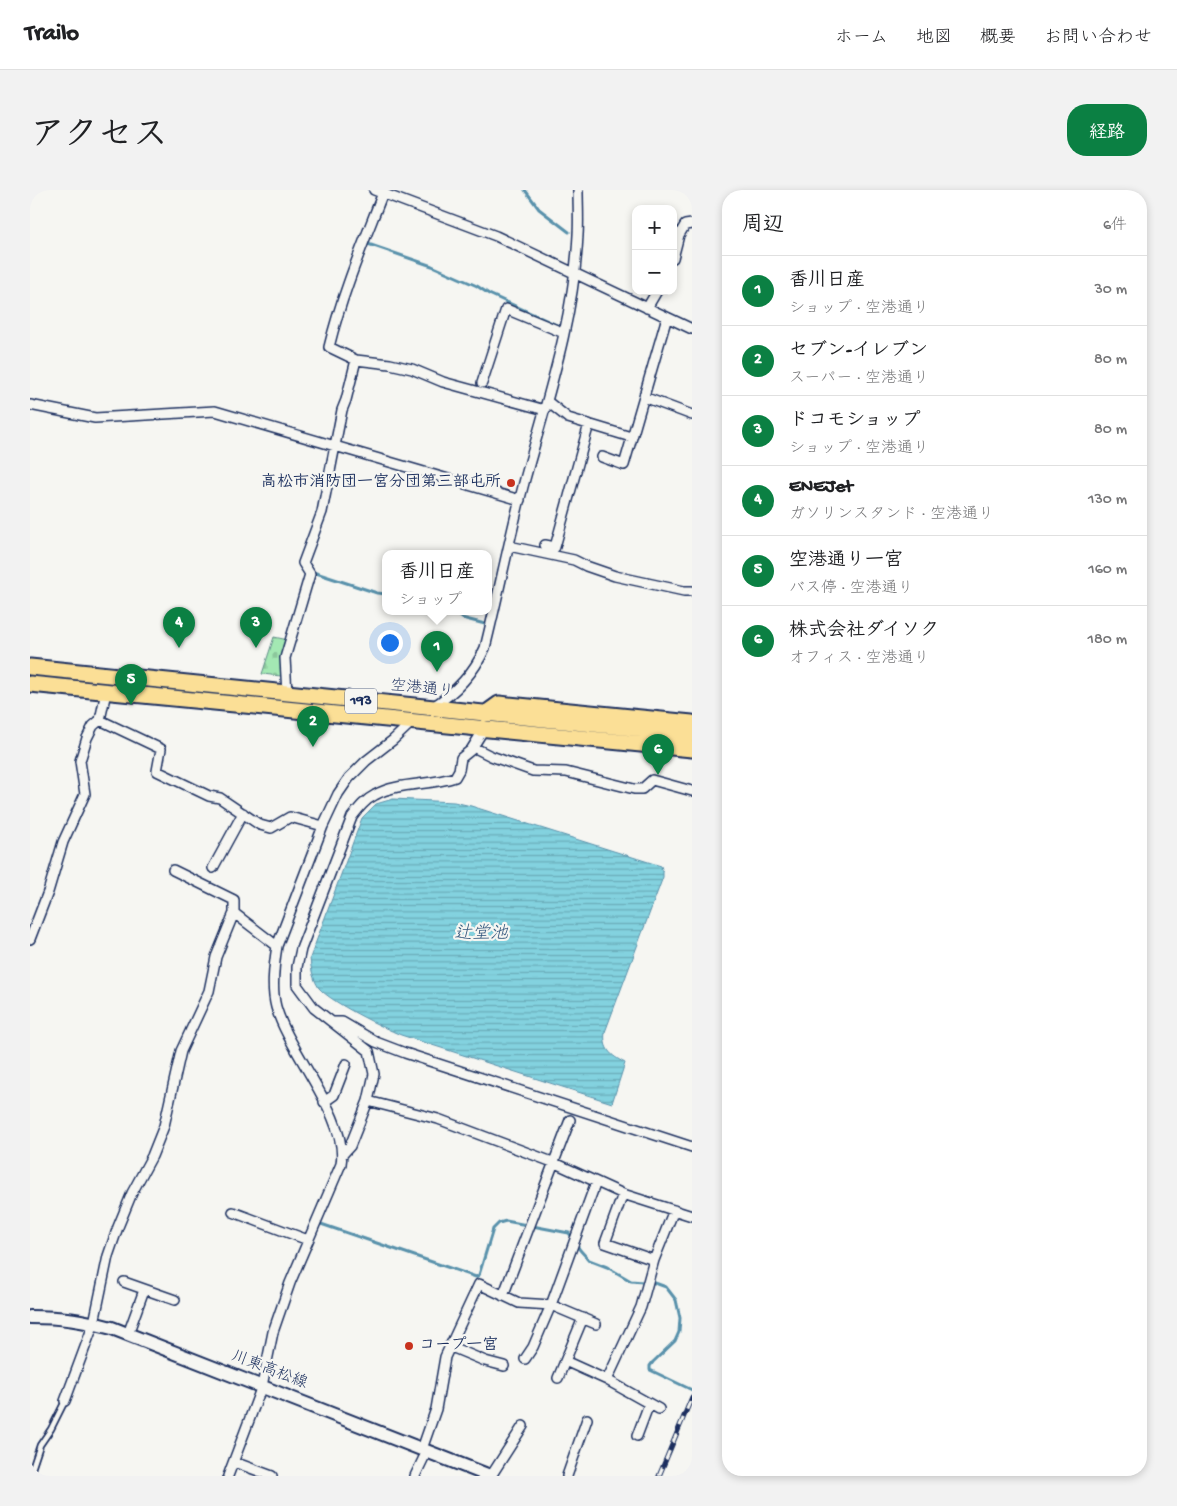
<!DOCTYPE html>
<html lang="ja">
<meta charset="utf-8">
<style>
:root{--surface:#fff;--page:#f2f2f2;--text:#202124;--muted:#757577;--line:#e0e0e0;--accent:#0b8043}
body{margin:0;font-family:"Gochi Hand","Klee One",sans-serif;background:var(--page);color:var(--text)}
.controls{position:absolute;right:15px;top:15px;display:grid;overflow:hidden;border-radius:10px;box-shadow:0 2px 8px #0003}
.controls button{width:45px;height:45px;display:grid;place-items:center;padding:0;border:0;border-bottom:1px solid var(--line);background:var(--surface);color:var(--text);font:25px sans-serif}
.you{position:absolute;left:359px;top:452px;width:18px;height:18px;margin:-12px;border:4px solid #fff;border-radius:50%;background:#1a73e8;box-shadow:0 0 0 8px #1a73e833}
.badge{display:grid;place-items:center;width:32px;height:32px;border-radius:50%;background:var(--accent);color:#fff;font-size:16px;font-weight:700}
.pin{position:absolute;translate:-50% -41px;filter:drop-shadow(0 1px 2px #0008)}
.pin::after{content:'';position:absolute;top:26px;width:18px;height:15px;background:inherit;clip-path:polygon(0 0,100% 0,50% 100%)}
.popup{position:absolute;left:352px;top:360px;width:110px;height:65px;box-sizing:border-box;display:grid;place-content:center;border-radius:10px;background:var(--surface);filter:drop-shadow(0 1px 4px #0005);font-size:16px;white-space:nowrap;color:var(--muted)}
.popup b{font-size:19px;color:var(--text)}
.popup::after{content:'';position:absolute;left:50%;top:100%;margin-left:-10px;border:10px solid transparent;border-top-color:var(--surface)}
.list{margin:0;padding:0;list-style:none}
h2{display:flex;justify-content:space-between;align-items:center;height:65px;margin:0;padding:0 20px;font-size:21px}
h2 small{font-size:16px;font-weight:400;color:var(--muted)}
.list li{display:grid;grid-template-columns:32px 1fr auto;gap:15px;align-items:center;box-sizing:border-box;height:70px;padding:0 20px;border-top:1px solid var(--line)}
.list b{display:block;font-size:19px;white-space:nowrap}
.list p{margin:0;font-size:16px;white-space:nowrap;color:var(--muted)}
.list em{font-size:16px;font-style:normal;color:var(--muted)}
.map{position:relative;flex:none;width:662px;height:1286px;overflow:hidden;border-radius:20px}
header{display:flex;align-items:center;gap:30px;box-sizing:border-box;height:70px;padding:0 25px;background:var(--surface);border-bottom:1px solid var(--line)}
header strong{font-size:24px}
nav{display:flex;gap:28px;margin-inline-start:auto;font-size:18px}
.intro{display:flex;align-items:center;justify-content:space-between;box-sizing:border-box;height:120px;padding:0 30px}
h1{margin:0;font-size:35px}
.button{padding:12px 22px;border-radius:20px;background:var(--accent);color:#fff;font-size:18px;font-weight:700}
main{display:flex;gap:30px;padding:0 30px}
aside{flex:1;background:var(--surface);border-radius:20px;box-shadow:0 2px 8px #0003}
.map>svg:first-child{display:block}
.cemetery{fill:url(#cemetery-stones);stroke:#5f8c88}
.water{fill:url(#water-rules);stroke:#5991ab}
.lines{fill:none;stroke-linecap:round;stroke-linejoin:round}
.stream{stroke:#5991ab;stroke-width:3}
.service-casing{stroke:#1b2f5e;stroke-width:8}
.minor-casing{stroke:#1b2f5e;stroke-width:12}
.secondary-casing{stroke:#1b2f5e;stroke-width:16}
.trunk-casing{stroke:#1b2f5e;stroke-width:19}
.service{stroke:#f6f6f2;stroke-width:4.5}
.minor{stroke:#f6f6f2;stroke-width:9}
.secondary{stroke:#f6f6f2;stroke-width:12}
.trunk{stroke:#fbdf96;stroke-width:15}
.rail-casing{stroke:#1b2f5e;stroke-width:5}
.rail{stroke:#f6f6f2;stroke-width:3;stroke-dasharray:9;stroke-linecap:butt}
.poi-dot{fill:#c8321e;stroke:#f6f6f2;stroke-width:2}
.labels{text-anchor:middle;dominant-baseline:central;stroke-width:4.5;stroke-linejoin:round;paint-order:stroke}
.shield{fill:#f6f6f2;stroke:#5d6b8a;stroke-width:1}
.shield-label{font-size:15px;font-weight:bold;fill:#1b2f5e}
.poi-label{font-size:16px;font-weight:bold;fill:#1b2f5e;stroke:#f6f6f2;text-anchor:end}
.street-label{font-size:16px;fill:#1b2f5e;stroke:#f6f6f2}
.water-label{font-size:18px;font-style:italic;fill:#35587e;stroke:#f6f6f2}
</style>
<header>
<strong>Trailo</strong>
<nav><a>ホーム</a><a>地図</a><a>概要</a><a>お問い合わせ</a></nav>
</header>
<div class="intro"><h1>アクセス</h1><a class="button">経路</a></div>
<main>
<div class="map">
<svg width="662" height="1286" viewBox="0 0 662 1286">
<defs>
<pattern id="cemetery-stones" width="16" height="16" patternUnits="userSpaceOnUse" patternTransform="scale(1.25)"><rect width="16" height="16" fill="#a3e8b3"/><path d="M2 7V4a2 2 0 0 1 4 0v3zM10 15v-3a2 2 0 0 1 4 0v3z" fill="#8cc79c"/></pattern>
<pattern id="water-rules" width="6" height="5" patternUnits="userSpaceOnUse" patternTransform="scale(1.25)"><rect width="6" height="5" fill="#83d2df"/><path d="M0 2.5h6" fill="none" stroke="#6aabb8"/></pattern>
</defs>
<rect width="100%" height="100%" fill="#f6f6f2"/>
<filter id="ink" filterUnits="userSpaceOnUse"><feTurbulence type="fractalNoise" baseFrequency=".02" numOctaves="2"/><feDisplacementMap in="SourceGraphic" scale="10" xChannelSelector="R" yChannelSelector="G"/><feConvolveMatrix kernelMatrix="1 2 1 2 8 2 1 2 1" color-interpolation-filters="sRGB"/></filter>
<g filter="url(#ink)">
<path class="cemetery" d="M244,447L258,450L251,470V486L232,484Z"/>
<path class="water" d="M363,609L424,612L441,616L631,676L633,682V687L575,842C573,859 580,865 595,873L582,913L371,845C352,837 302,813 289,798C283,789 281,779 280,768L332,628L346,614Z"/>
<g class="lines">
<path class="stream" d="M495,0L509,19L539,42
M338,54L402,76L447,96L459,104L529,136
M283,382L347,403L356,404
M427,421L432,428L455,434
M291,1034L446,1087L449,1085L463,1039L469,1033L476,1031L539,1043L550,1060L559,1070L577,1077L601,1091L625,1093L636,1097L646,1110L650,1128L649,1142L645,1151L623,1172L620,1176V1180L662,1200"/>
<defs>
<path id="service" d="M0,1285L10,1255L21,1239L35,1211"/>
<path id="minor" d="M344,0L466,46L662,139
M354,0C334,52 312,103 299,157L326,170L360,174L382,179L413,192L515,220
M643,68L649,45L655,35L662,34
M617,118L627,101
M452,193L476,119L534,143
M614,207L662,225
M518,212L538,228L601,247
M0,215L65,228L185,221L490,310
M572,267L594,275L637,127
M515,355L525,357L559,234
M479,356L544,370L556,376L585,386L654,401H662
M76,502L70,530L131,559L127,581L179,606L190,608L230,635L241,638L260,627L293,636
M257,504L255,468L280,384L273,373L292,322L312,220L316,210L326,170
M401,518C425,503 444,483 455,458C469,402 480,345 495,289C517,209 544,129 548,45C549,30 548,15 548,0
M443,557L461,566L503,581L536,582L604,599H612L622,590L662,601
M183,678L213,623
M204,723L247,756
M0,749L18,702L33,652L55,604L50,571L57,548L63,536L70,530
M303,832H312L346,852L375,863L662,957
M338,911L408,929L525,973L593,1004L662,1026
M294,912L304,905L316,874
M312,965L320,956L338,911L344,884L339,861L284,818L267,795V777L271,759L322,627C329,618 335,610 345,605C367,592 400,596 425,587L429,580L431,568L441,560L454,539
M593,1004L575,1053L624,1070
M203,1022L278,1050
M94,1092L145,1110
M473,1106L540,930
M98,1144L114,1100
M419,1156L455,1171L474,1176
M495,1169L503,1157L521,1115L566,992
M535,1171L577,1190L629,1219
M528,1188L553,1128
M577,1190L611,1117L624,1070L644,1020
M35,1211L64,1133L78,1066L88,1037L102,1003L122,966L134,936L151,861L179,801L186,767L204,723V710L143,680
M607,1246L619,1214
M392,1259L406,1219L415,1167L449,1094L489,1113L521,1115L566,1134
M204,1272L242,1286
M198,1286L232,1196L243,1142L260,1093L311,974C319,928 259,863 246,817C241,798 244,775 247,756L293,636L308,604L319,588L336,571L363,550L383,531
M385,1286L397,1261
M461,1286L493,1236
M537,1286L557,1229"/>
<path id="secondary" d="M0,1127C31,1127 52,1130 82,1138L460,1286"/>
<path id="trunk" d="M0,477L662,544
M0,494L662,559
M455,524L469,514L662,533"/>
</defs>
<use href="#service" class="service-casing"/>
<use href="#minor" class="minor-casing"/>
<use href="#secondary" class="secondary-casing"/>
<use href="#trunk" class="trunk-casing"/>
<use href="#service" class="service"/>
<use href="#minor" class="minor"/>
<use href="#secondary" class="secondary"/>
<use href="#trunk" class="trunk"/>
<defs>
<path id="rail" d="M629,1286L662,1207"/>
</defs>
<use href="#rail" class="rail-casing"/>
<use href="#rail" class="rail"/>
</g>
</g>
<g class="poi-dot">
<circle cx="481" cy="293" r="5"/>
<circle cx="379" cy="1156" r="5"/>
</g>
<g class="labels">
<rect class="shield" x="315" y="498.5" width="32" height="25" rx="4"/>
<g class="shield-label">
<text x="331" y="511">193</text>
</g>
<g class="poi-label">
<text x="471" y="293">高松市消防団一宮分団第三部屯所</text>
<text x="389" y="1156" text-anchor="start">コープ一宮</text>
</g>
<g class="street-label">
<text transform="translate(392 500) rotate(6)">空港通り</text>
<text transform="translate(239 1181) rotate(21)">川東高松線</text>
</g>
<g class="water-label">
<text x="451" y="744">辻堂池</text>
</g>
</g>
</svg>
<div class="controls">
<button>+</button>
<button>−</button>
</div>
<div class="you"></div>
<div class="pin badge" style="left:407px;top:482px">1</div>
<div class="popup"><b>香川日産</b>ショップ</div>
<div class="pin badge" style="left:283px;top:557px">2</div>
<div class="pin badge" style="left:226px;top:458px">3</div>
<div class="pin badge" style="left:149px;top:458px">4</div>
<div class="pin badge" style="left:101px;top:515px">5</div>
<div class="pin badge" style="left:628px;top:585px">6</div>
</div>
<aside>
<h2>周辺<small>6件</small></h2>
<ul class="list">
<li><span class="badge">1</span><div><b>香川日産</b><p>ショップ · 空港通り</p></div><em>30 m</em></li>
<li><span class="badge">2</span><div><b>セブン-イレブン</b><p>スーパー · 空港通り</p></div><em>80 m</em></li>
<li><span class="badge">3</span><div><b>ドコモショップ</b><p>ショップ · 空港通り</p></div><em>80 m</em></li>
<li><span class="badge">4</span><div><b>ENEJet</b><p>ガソリンスタンド · 空港通り</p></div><em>130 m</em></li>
<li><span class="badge">5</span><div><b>空港通り一宮</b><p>バス停 · 空港通り</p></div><em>160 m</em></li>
<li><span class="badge">6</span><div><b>株式会社ダイソク</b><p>オフィス · 空港通り</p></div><em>180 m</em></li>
</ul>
</aside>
</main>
